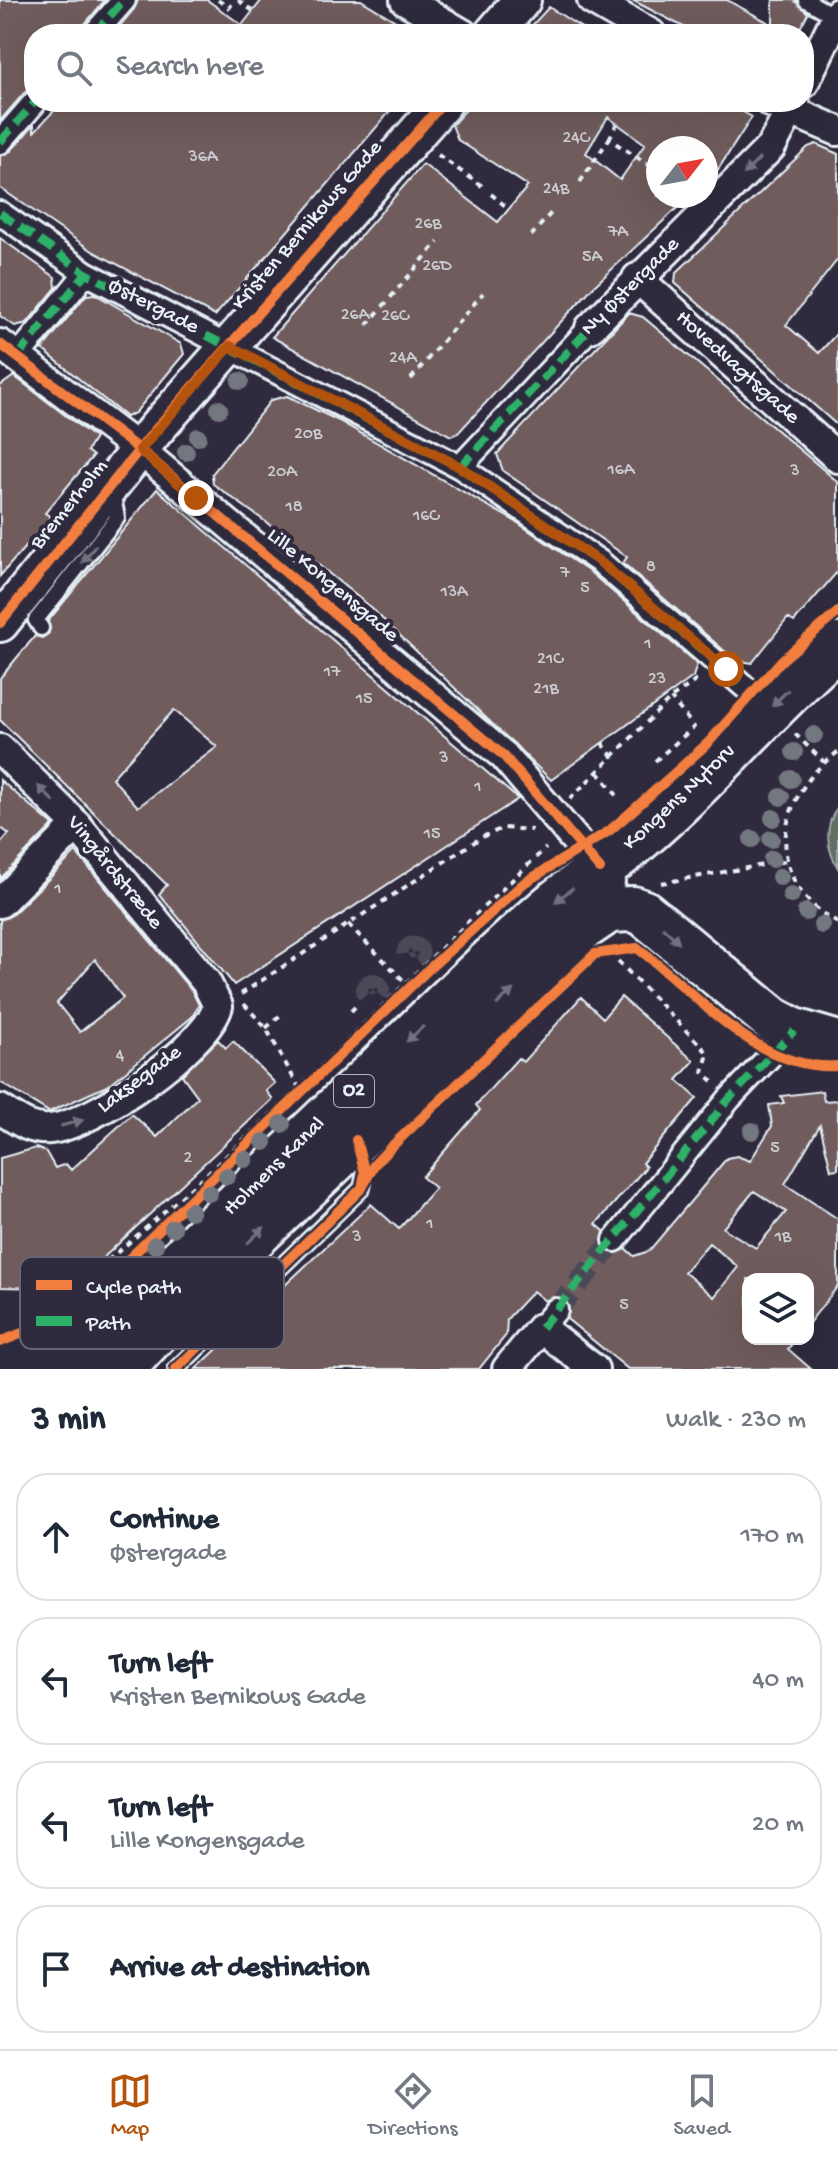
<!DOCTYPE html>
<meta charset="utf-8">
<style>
:root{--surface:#fff;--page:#f6f6f7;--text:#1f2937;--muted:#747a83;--line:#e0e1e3;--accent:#b45309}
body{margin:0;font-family:"Gochi Hand",sans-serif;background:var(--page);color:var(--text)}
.controls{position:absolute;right:24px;bottom:24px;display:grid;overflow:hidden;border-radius:16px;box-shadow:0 8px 32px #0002}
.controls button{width:72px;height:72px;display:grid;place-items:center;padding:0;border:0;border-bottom:2px solid var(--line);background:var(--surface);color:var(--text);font:40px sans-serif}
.compass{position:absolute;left:646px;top:136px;width:72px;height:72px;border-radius:50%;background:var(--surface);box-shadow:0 8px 32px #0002;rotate:59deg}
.stop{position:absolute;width:24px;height:24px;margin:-18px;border:6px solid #b45309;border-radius:50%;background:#fff}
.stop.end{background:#b45309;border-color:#fff;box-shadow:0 2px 8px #0008}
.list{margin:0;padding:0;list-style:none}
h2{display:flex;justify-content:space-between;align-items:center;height:104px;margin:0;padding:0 32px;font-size:34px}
h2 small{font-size:26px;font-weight:400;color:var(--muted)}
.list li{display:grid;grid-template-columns:52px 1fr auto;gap:24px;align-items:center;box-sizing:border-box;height:128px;margin:0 16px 16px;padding:0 16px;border:2px solid var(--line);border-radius:32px}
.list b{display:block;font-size:30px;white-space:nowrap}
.list p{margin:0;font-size:26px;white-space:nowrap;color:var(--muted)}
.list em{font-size:26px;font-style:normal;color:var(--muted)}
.icon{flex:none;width:44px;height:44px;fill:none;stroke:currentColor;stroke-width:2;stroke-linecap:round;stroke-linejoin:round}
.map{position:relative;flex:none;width:838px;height:1369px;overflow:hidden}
.search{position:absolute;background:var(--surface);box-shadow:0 8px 32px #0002;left:24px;right:24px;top:24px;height:88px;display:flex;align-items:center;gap:20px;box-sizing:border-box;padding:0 28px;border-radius:32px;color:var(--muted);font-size:30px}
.sheet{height:680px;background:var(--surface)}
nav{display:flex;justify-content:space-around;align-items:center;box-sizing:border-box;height:112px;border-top:2px solid var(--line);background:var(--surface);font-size:22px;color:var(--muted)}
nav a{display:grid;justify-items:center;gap:4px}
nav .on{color:var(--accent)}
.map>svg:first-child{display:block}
.green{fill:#606e64;stroke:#a4b0ae;stroke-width:2}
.building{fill:#6f5c5c;stroke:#e8f1f8;stroke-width:2;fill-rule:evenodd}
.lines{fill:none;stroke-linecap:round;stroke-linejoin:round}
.pedestrian-tunnel{stroke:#4b4859;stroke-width:22;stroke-dasharray:22 11;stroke-linecap:butt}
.service-casing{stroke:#e8f1f8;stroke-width:20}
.pedestrian-casing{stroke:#e8f1f8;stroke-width:28}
.minor-casing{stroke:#e8f1f8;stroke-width:34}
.tertiary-casing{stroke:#e8f1f8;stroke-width:42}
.primary-casing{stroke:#e8f1f8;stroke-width:50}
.path{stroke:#e8f1f8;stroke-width:4;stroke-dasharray:6 6;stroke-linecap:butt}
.service{stroke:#2f2a3d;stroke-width:14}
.pedestrian{stroke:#2f2a3d;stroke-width:22}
.minor{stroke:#2f2a3d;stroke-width:28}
.tertiary{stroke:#2f2a3d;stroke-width:36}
.primary{stroke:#2f2a3d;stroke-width:44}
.quiet{stroke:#2db169;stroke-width:8;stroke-dasharray:16 8;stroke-linecap:butt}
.cycleway-casing{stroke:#2f2a3d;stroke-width:15}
.cycleway{stroke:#f27e40;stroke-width:10}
.tree{fill:#73777f}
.oneway{fill:#70707e}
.route{stroke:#b45309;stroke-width:10}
.labels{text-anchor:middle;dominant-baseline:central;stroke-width:8;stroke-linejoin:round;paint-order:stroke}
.number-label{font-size:18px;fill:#caccd1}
.shield{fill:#2f2a3d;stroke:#b0b5c0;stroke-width:2}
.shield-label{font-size:20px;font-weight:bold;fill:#e8f1f8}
.street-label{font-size:22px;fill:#e8f1f8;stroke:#2f2a3d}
.key{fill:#2f2a3d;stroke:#666675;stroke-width:2}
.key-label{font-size:22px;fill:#e8f1f8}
</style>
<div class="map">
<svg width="838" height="1369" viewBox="0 0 838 1369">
<rect width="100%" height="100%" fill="#2f2a3d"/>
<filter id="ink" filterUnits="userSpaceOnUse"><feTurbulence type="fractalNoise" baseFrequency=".0125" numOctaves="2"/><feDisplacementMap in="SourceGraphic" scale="16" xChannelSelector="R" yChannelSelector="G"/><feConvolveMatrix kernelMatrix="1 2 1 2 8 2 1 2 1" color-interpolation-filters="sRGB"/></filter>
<g filter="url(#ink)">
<path class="green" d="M838,806V868C826,848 824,826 838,806Z"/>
<path class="building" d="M0,0H105L84,25L80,34H34V88L24,93L0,121Z
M138,0H207L242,25L262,0H361L417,34H113L134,9Z
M632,0H727L773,25V0H794L808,13L797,34H697Z
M549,7L591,34H524Z
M62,102H398L215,316L94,252L0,188V156L11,151L34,124V132Z
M473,102H725L752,117L706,188V148H658V196H690L593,287L458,433L451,436L272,337L423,164L498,222L528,186L458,140L452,125ZM608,117L645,144L620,180L586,153Z
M816,144L838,154V259L786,325L819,353L838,332V426L675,283L676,273L808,147Z
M0,238L55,277L56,288L27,323L15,326L0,316Z
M95,294L181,344L184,354L135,413L126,417L42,349L86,295Z
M629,313L643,317L838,482V571L794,622L788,618L752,663L735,660L623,563L627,557L503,471L497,454Z
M14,376L95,438L87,451L93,456L45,513L51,517L0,576V386Z
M287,396L339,421L518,523L591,573L697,664L693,677L551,780L370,607L266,522L213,484L212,474L271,400Z
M157,489L518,799L234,985L159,894L167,885L0,720V678L35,636L42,638L49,633L48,621ZM174,710L217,747L138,807L112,778Z
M0,780L53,825L0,879V844L9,834L0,827Z
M76,852L192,991L199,1005L192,1017L109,1085L49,1112L0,1082V920L12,915ZM95,959L123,998L80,1032L57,1003Z
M581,997L603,1018L621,997L694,1061L677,1080L697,1098L642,1163L646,1167L596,1224L604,1231L602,1246L612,1254L626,1249L634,1256L649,1251L727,1158L737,1156L750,1161L772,1126L769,1105L784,1103L781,1096L822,1091L824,1101L838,1100V1169L831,1170L820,1125L785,1184L838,1219V1286L808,1324V1279H748V1339H796L788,1349L811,1369H628L567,1319L569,1306L564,1299L552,1297L545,1301L533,1291L507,1319L506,1335L479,1369H196L371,1204L399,1229L435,1188L422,1177L480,1110L476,1105L518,1058L523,1062ZM754,1191L786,1212L756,1248L723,1228ZM709,1243L738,1267L714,1297L684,1272Z
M218,1040L226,1048L233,1041L275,1083L266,1091L273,1099L101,1260L52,1288L0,1287V1158L36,1148L46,1152L55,1168L66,1164L71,1170L132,1114L157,1137L198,1097L182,1075Z"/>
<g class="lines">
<path class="pedestrian-tunnel" d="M407.5 953a5.5 5.5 0 1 1 11 0a5.5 5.5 0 1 1-11 0Z
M367 990a6 6 0 1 1 12 0a6 6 0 1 1-12 0Z
M556,1310L615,1240"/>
<defs>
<path id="service" d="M806,0L836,17
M41,628L36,620L117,518L112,491
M176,1369L362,1188L365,1173L358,1145"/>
<path id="pedestrian" d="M94,34L124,0
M0,142L35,102
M0,213L86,273L460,467L600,562L745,687
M18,356L86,273
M460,467L590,328
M615,1240L729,1099L794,1031
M541,1328L556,1310"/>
<path id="minor" d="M405,0L463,34
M592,0L651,34
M804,83L838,13
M770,102L838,131
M637,278L838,458
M590,328L771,147L795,102
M0,344L140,450L504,756L610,881
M0,749L77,825L206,982L218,1006C207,1047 93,1125 50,1129C30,1131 16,1119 0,1109
M0,903L77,825
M507,1369L541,1328L594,1369"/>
<path id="tertiary" d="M493,34L522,0
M0,623L155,430L444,102"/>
<path id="primary" d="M0,1365L70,1340L112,1315
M81,1369C170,1264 270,1171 370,1076C430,1019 488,960 551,906C579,882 611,864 638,840C709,780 768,707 838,646
M122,1369L176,1311L575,933L609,910L633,909L644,913L773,1020L794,1031L838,1044"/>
</defs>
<use href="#service" class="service-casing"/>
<use href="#pedestrian" class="pedestrian-casing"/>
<use href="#minor" class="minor-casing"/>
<use href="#tertiary" class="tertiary-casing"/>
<use href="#primary" class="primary-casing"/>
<path class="path" d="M218,0L229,8L235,0
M238,0L253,11
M609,139L620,118
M438,155L482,186
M580,182L609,139L658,171
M491,194L509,209
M531,236L551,213
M367,325L438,242
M411,379L483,293
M795,734L824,762
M602,743L613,757
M838,752C774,797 762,882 838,923
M655,761L694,727L671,698
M598,772L619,798
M570,799L671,698L701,677
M661,883L786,861
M348,924L407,984
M618,961L708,1053L703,1072L714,1082
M241,994L482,837L503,828L532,830
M244,1004L266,1028L298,1086
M351,1011L355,1007
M266,1028L283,1013
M42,1313C223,1174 379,1004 546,848"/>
<use href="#service" class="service"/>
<use href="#pedestrian" class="pedestrian"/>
<use href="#minor" class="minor"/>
<use href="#tertiary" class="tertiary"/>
<use href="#primary" class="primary"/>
<path class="quiet" d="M94,34L124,0
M0,142L35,102
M0,213L86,273L460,467L600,562L745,687
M18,356L86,273
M460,467L590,328
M541,1328L729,1099L794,1031"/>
<defs>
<path id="cycleway" d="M0,344L140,450L504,756L600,869
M0,623L155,430L444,102
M362,1188L374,1165L390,1148L595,954L637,948C697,992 756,1072 838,1066
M0,1342L55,1320L110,1277L431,967L524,883L609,831L630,813L708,743L782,660L838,612
M176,1369L362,1188L365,1173L356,1140"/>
</defs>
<use href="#cycleway" class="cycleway-casing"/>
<use href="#cycleway" class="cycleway"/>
</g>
<g class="tree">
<circle cx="240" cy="381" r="9"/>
<circle cx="219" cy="409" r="9"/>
<circle cx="198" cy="437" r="9"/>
<circle cx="186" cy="452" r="9"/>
<circle cx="814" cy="735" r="9"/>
<circle cx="794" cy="752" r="9"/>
<circle cx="791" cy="779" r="9"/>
<circle cx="781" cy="797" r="9"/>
<circle cx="773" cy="818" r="9"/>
<circle cx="752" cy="839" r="9"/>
<circle cx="771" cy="839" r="9"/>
<circle cx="772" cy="859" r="9"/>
<circle cx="780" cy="877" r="9"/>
<circle cx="791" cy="895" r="9"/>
<circle cx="806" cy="912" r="9"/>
<circle cx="822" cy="925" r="9"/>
<circle cx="282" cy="1124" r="9"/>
<circle cx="752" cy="1131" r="9"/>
<circle cx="264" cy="1142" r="9"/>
<circle cx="245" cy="1159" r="9"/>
<circle cx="227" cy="1176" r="9"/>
<circle cx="209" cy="1193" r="9"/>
<circle cx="191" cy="1211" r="9"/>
<circle cx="173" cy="1228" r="9"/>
<circle cx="155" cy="1245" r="9"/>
<circle cx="135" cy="1264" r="9"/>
</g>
<defs><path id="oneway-solid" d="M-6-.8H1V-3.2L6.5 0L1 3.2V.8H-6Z" transform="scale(2)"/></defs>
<g class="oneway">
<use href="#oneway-solid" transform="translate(752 166) rotate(135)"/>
<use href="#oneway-solid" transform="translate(89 554) rotate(129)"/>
<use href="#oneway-solid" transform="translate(780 698) rotate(135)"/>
<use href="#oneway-solid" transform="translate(46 794) rotate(-135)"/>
<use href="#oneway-solid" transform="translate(564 895) rotate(142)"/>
<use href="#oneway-solid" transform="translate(671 935) rotate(43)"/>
<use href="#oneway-solid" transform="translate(505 997) rotate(-43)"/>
<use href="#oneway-solid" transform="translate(415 1034) rotate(137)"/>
<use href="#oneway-solid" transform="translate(72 1123) rotate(-15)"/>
<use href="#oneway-solid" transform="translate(256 1235) rotate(-44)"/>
</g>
</g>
<g class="lines" filter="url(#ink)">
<path class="route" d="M196,498L140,450L230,346L460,467L600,562L726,669"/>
</g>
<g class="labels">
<g class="number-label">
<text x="576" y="138">24C</text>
<text x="203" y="157">36A</text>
<text x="556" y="189">24B</text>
<text x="428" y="224">26B</text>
<text x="618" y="232">7A</text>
<text x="592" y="257">5A</text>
<text x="437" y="266">26D</text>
<text x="355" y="315">26A</text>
<text x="395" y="316">26C</text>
<text x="403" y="358">24A</text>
<text x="308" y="434">20B</text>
<text x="621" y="470">16A</text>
<text x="795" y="471">3</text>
<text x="282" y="472">20A</text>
<text x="294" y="507">18</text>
<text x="426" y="516">16C</text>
<text x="651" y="567">8</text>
<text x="565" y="573">7</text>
<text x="585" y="588">5</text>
<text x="454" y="592">13A</text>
<text x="648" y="644">1</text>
<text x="550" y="659">21C</text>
<text x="332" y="672">17</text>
<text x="657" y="679">23</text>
<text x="546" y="689">21B</text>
<text x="364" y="699">15</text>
<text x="444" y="758">3</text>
<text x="478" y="787">1</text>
<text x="432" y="834">15</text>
<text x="58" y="889">1</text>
<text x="120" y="1056">4</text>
<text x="775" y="1148">5</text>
<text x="188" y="1158">2</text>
<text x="430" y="1224">1</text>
<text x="357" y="1237">3</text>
<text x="783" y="1237">1B</text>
<text x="624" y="1305">5</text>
</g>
<rect class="shield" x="334" y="1075" width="40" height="32" rx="6"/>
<g class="shield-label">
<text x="354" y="1091">O2</text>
</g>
<g class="street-label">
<text transform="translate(308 226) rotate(-49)">Kristen Bernikows Gade</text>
<text transform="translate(631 287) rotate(-45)">Ny Østergade</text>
<text transform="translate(153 307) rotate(27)">Østergade</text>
<text transform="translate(737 368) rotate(42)">Hovedvagtsgade</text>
<text transform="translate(70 505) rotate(-51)">Bremerholm</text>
<text transform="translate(332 586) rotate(40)">Lille Kongensgade</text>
<text transform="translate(680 798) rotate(-43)">Kongens Nytorv</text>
<text transform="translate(114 873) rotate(51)">Vingårdstræde</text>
<text transform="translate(140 1080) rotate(-37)">Laksegade</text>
<text transform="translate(275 1167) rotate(-44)">Holmens Kanal</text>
</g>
</g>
<rect x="20" y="1257" width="264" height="92" rx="12" class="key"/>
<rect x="36" y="1280" width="36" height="10" fill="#f27e40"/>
<rect x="36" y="1316" width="36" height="10" fill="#2db169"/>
<g class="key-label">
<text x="86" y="1293">Cycle path</text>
<text x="86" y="1329">Path</text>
</g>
</svg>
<div class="controls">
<button><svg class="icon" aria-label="layers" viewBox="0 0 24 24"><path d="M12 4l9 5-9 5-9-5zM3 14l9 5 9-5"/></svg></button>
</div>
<svg class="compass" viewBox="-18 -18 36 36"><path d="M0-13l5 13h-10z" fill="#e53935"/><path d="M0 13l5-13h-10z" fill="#747a83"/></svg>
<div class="stop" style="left:726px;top:669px"></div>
<div class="stop end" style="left:196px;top:498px"></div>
<div class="search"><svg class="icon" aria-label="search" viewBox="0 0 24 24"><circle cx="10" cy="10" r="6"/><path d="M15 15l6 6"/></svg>Search here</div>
</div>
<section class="sheet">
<h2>3 min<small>Walk · 230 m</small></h2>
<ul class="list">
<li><svg class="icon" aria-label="ahead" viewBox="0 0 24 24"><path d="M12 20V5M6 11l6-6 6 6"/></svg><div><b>Continue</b><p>Østergade</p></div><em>170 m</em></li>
<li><svg class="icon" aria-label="left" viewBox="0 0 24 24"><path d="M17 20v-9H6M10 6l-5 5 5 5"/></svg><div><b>Turn left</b><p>Kristen Bernikows Gade</p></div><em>40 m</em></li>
<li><svg class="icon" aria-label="left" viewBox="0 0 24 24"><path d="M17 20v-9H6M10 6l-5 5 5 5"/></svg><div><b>Turn left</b><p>Lille Kongensgade</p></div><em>20 m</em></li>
<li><svg class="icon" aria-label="arrive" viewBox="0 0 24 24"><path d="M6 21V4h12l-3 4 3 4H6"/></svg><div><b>Arrive at destination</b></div></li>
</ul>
</section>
<nav>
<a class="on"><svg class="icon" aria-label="map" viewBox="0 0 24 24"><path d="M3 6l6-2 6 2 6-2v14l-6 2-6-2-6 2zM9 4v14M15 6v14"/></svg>Map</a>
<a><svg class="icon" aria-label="directions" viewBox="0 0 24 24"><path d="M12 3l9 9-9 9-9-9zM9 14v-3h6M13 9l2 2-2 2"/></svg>Directions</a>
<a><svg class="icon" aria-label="saved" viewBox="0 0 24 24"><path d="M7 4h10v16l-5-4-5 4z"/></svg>Saved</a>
</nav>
